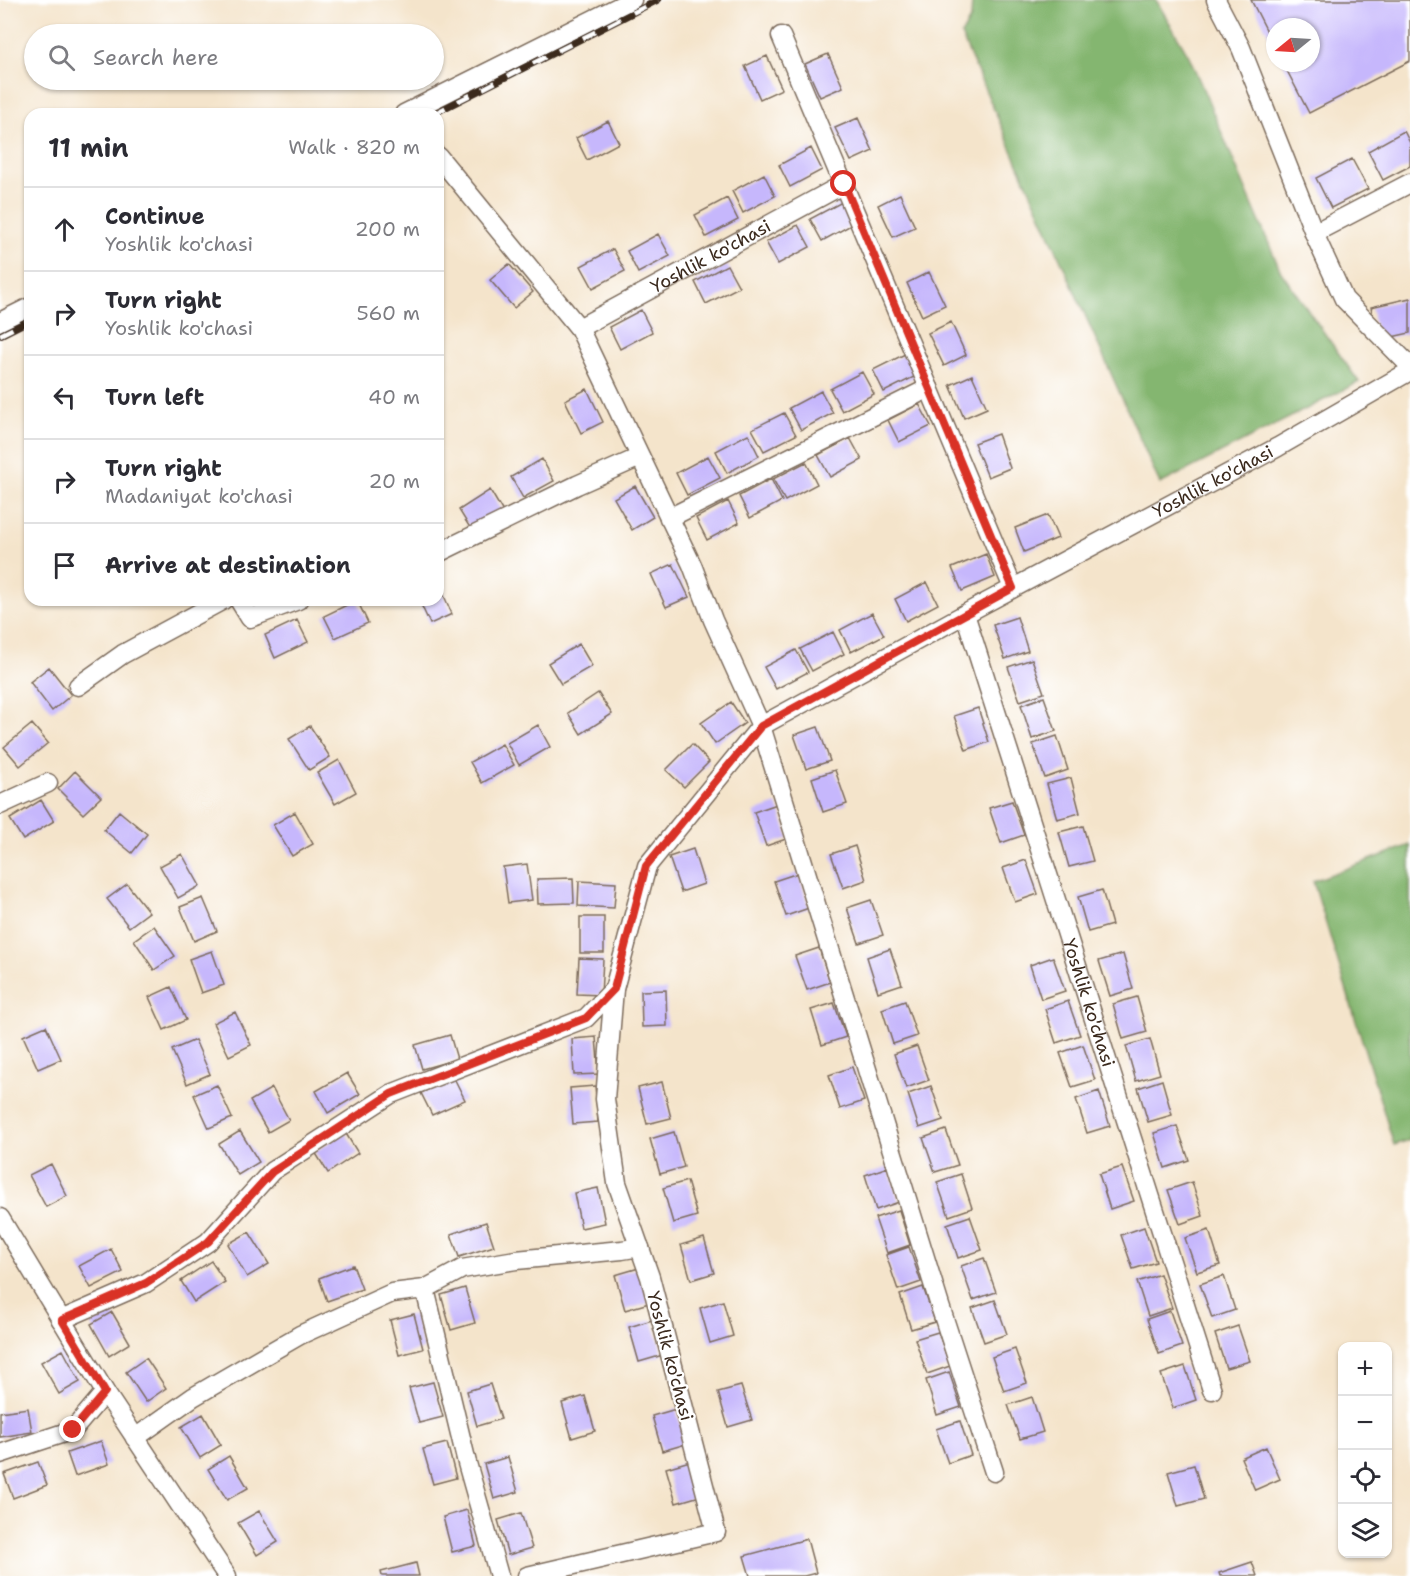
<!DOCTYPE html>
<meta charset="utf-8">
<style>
:root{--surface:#fff;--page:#f7f7f7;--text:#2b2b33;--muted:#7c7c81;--line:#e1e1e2}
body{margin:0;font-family:"Shantell Sans",sans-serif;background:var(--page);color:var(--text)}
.controls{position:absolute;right:18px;bottom:18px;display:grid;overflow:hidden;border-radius:12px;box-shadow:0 2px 4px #0004}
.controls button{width:54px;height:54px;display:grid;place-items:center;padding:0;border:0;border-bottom:2px solid var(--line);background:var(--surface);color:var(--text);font:30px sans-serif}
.compass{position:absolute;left:1266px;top:18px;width:54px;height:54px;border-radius:50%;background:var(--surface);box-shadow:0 2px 4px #0004;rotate:252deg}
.stop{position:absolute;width:18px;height:18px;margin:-14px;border:4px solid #d93025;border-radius:50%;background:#fff}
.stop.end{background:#d93025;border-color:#fff;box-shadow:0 2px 6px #0008}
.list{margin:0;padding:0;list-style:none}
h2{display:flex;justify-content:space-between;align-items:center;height:78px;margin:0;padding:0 24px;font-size:26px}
h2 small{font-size:20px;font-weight:400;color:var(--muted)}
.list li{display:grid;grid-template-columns:39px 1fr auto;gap:18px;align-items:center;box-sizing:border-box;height:84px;padding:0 24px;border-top:2px solid var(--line)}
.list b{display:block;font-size:22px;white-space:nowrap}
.list p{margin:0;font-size:20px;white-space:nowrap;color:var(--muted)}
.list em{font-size:20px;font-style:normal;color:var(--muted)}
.icon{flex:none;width:33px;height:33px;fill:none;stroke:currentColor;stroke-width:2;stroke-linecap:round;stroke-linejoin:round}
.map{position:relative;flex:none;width:1410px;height:1576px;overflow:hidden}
.search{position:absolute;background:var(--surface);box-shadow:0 2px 4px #0004;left:24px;top:24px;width:420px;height:66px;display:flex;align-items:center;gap:15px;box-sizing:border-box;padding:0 21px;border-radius:33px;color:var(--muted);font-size:22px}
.panel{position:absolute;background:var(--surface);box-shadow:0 2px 4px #0004;left:24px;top:108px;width:420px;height:498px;border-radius:18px}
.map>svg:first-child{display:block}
.forest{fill:#84b670;stroke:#607047;stroke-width:1.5}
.building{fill:#c6b7fc}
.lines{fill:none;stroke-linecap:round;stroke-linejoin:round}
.minor-casing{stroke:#7c6b5b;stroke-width:21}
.minor{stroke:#fff;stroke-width:18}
.rail-casing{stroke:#3b2a1e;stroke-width:7}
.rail{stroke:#fff;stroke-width:4.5;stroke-dasharray:14;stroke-linecap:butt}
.route{stroke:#d93025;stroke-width:8}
.labels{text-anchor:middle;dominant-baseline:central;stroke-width:4.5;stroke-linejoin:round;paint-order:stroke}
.street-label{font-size:18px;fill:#3b2a1e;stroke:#fff}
</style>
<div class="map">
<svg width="1410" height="1576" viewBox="0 0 1410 1576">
<rect width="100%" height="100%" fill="#fff"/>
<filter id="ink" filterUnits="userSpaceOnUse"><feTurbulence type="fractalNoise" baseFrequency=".0167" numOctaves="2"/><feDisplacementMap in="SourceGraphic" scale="12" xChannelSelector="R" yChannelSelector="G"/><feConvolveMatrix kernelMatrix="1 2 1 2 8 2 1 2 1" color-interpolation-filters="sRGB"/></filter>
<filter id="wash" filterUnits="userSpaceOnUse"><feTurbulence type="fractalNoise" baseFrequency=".008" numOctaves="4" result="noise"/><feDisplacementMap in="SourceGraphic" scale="24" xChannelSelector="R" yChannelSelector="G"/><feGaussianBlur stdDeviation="1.35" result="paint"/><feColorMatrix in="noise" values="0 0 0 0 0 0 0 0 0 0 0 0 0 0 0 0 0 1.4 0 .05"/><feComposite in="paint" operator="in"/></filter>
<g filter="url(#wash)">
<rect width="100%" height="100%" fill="#f4e4cb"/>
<path class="forest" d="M972,0H1156L1189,56L1281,272L1359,382L1160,484L961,35L971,18Z
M1410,845V1140L1394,1145L1313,881Z"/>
<g id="blocks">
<path class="building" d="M1251,0H1410V61L1309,113L1283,63H1311V27H1275V47Z
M828,54L843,87L820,97L805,64Z
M767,56L782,89L760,99L745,66Z
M858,118L873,151L851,161L835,128Z
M608,121L619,143L587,160L576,138Z
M1404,131L1410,143V166L1383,180L1368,151Z
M811,148L822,170L790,187L779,165Z
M1352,159L1368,189L1331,208L1316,178Z
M764,174L775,196L743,213L732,191Z
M900,194L915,227L893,237L878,205Z
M727,198L738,220L706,237L695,215Z
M842,202L853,224L822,241L810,219Z
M798,225L810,247L778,264L766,242Z
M658,234L670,256L638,273L627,251Z
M613,249L625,271L593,288L581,266Z
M509,264L533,292L514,308L490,280Z
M727,265L739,287L706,304L695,282Z
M929,272L945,305L922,316L907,283Z
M1410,298V333L1378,340L1371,307Z
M641,310L652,332L620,349L609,327Z
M951,322L966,355L944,366L928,333Z
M905,354L916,376L884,392L873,370Z
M862,372L874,394L842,411L830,389Z
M972,375L987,408L964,418L950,385Z
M587,389L603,422L581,433L565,400Z
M821,391L833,413L801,430L789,408Z
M919,404L931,426L899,442L888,420Z
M784,413L796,435L764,451L752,429Z
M748,434L759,456L727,473L716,451Z
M998,434L1010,468L988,477L974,443Z
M850,438L862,460L830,477L818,455Z
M708,456L720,478L687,495L676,473Z
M542,459L554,481L523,498L511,477Z
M806,462L817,484L785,501L773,479Z
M771,479L782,501L750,518L739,496Z
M635,486L653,517L632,530L614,498Z
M490,490L503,512L472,531L459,510Z
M728,501L739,523L707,540L696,518Z
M1048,515L1058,538L1024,552L1015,528Z
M986,554L995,577L962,591L952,568Z
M673,564L689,597L666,607L651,574Z
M438,582L452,614L430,624L419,600H438Z
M927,582L938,604L906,621L895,599Z
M357,600L368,623L335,638L324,616Z
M872,613L884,635L851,652L840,630Z
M1017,617L1028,651L1005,659L993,625Z
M297,620L308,642L275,658L265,635Z
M833,632L844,654L812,671L800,649Z
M579,644L592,666L561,684L548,663Z
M796,650L808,672L776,689L764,667Z
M1032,659L1044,693L1020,701L1008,667Z
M49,667L71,695L52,711L30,682Z
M598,693L612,714L581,734L568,713Z
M1044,697L1056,731L1032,739L1021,705Z
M731,702L745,723L715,744L701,723Z
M978,708L989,742L966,750L954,716Z
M32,724L48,743L20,766L4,747Z
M538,725L550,747L519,765L507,743Z
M310,726L330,757L309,770L289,739Z
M818,727L830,761L806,769L794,735Z
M1057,736L1068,770L1045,778L1033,744Z
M502,744L514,765L482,783L470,762Z
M692,744L709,762L684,787L666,770Z
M339,760L356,792L335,804L317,773Z
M835,770L847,804L823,812L812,778Z
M75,771L101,797L83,814L58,789Z
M1071,778L1080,813L1057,819L1047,784Z
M41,800L54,821L23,840L10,819Z
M1012,801L1024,835L1001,843L989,808Z
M777,804L789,838L766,846L754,812Z
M119,811L147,834L132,853L104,830Z
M295,812L313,844L292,856L273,825Z
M1083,826L1093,861L1069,867L1059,832Z
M855,846L866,880L843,888L831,854Z
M693,849L704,884L681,892L669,857Z
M182,854L200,886L178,898L160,866Z
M1026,860L1038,894L1015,902L1003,868Z
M527,864L532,900L508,903L503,867Z
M798,873L809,908L786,916L774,881Z
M573,878L574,903L538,904L537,879Z
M579,881L616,883L614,908L578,906Z
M127,884L149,912L129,927L107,899Z
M1102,890L1112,925L1088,932L1078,897Z
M203,898L217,931L194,941L180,907Z
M871,900L883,935L859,943L847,908Z
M580,917H604V953H580Z
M154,926L175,956L154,970L134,940Z
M819,948L830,982L807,990L795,956Z
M890,949L902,984L878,992L867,957Z
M212,951L224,985L201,993L189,959Z
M1123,954L1133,989L1110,996L1099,961Z
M1053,957L1065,991L1041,999L1030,965Z
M579,958L603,959L601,995L577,994Z
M171,987L186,1020L164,1030L149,997Z
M666,990L667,1026L642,1027L641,991Z
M1137,997L1147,1032L1123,1039L1113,1004Z
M905,1001L917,1036L893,1044L882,1009Z
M1068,1001L1080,1035L1056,1043L1045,1009Z
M834,1003L846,1037L822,1045L811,1010Z
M235,1012L251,1045L229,1056L213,1023Z
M46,1026L61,1059L38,1069L23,1036Z
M450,1035L457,1059L422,1069L415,1045Z
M596,1037L599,1074L574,1075L572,1039Z
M1150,1039L1160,1074L1136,1081L1126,1046Z
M195,1040L210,1074L187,1084L172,1050Z
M1083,1045L1095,1080L1072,1087L1060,1053Z
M917,1046L929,1080L906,1088L894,1054Z
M852,1067L864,1101L840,1109L829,1075Z
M347,1073L360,1094L328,1113L316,1091Z
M454,1078L465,1100L432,1115L421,1093Z
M1162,1080L1172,1115L1148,1122L1138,1088Z
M662,1082L671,1118L647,1124L638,1088Z
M217,1085L232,1118L209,1128L194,1095Z
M595,1086L598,1122L573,1124L570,1088Z
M931,1086L943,1120L919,1128L908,1094Z
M272,1088L289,1120L268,1132L250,1101Z
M1099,1091L1110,1126L1087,1133L1076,1099Z
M1177,1126L1189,1160L1165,1168L1154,1133Z
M946,1130L958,1165L935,1172L923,1138Z
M240,1131L259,1162L238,1175L219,1144Z
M345,1132L358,1153L328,1173L315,1152Z
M674,1132L684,1167L660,1174L650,1139Z
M51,1164L67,1196L46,1207L29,1175Z
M888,1167L899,1202L876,1210L865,1175Z
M1122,1167L1134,1201L1110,1209L1099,1174Z
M961,1174L972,1208L949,1216L937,1182Z
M687,1181L697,1216L673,1223L663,1188Z
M1192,1182L1203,1216L1180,1224L1168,1190Z
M598,1188L605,1223L581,1228L574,1193Z
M899,1210L910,1245L887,1253L875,1218Z
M970,1216L982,1250L958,1258L947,1224Z
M486,1222L494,1246L459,1257L451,1234Z
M1144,1227L1156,1262L1133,1269L1121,1235Z
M1209,1230L1220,1265L1197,1272L1185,1238Z
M249,1232L269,1264L247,1277L228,1244Z
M704,1238L714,1273L691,1280L681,1245Z
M909,1247L921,1282L898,1290L886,1255Z
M111,1249L123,1272L91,1288L79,1266Z
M984,1258L996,1292L973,1300L961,1266Z
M211,1261L225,1282L194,1302L181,1281Z
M353,1265L362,1289L327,1301L319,1278Z
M639,1268L649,1303L625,1310L615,1275Z
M1160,1274L1172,1308L1148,1316L1137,1282Z
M1224,1276L1235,1310L1212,1318L1200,1284Z
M923,1287L935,1322L911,1329L900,1295Z
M465,1288L475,1323L451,1330L441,1295Z
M995,1300L1007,1334L984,1342L972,1308Z
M723,1301L733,1336L710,1343L700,1308Z
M1170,1311L1182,1346L1159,1354L1147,1319Z
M112,1312L130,1343L109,1356L91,1324Z
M414,1314L423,1349L399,1355L390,1320Z
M652,1320L663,1355L639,1362L629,1327Z
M1238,1326L1250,1361L1226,1368L1215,1334Z
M938,1332L950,1366L927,1374L915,1339Z
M1015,1349L1027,1383L1004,1391L992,1357Z
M63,1350L80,1382L59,1394L41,1362Z
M146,1358L166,1388L146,1402L126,1372Z
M1185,1366L1196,1400L1173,1408L1161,1374Z
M949,1372L961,1407L937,1415L926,1380Z
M433,1382L443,1417L419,1423L409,1388Z
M490,1384L501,1419L477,1426L467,1391Z
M741,1386L752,1420L728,1427L718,1392Z
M585,1396L595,1431L572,1438L562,1403Z
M1032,1397L1043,1432L1020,1439L1008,1405Z
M28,1408L32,1432L0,1437V1412Z
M676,1409L686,1444L662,1451L652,1416Z
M203,1414L221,1445L200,1458L181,1427Z
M960,1421L971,1455L948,1463L936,1429Z
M101,1441L109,1464L75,1476L67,1453Z
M447,1443L456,1478L433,1484L423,1449Z
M1266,1447L1280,1479L1255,1490L1241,1458Z
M229,1456L248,1488L227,1500L208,1469Z
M508,1457L518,1492L494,1499L484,1464Z
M690,1461L700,1496L676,1503L666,1468Z
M38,1462L47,1485L13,1498L4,1474Z
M1194,1465L1204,1499L1178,1506L1168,1472Z
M467,1510L476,1546L452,1552L443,1517Z
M259,1511L278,1542L257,1555L238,1523Z
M521,1513L532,1548L508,1555L498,1520Z
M807,1539L816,1573L804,1576H750L744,1556Z
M1252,1562L1257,1576H1220L1219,1573Z
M416,1563L419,1576H382L381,1572Z"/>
</g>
</g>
<g filter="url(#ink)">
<use href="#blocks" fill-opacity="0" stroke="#7c6b5b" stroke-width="1.5"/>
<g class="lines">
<defs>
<g id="minor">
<path d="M1216,0L1241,48L1317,240L1344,299L1410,366"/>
<path d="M781,36L1013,588"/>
<path d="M404,114L632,0"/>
<path d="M438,156L579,328L692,565L713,620L761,726L940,1306L994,1472"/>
<path d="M1314,233L1410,183"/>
<path d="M0,322L30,307"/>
<path id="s1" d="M579,328L844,184"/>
<path d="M669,518L929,388"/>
<path d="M438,553L577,485L640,457"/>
<path d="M239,600L250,618L298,600"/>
<path id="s2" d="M965,614L1212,1390"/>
<path d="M78,686L123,654L223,600"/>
<path d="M0,805L48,783"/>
<path d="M0,1218L105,1392L227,1576"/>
<path d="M425,1289L462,1269L516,1260L622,1250L640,1247"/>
<path d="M61,1320L146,1283L208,1242L272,1171L391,1094L586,1018L614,989"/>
<path d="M135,1438L193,1397L300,1335L392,1293L425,1289L467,1463L499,1576"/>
<path d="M0,1454L73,1430L105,1392"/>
<path id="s3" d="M527,1576L716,1532L650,1277L617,1183L605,1099L614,989L647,866L761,726L976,608L1278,447L1410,371"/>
</g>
</defs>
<use href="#minor" class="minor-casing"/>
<use href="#minor" class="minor"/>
<defs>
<path id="rail" d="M433,114L658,0
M0,335L30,320"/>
</defs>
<use href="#rail" class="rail-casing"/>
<use href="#rail" class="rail"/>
</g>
</g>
<g class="lines" filter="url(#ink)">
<path class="route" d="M73,1430L105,1392L62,1320L146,1283L208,1242L272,1172L391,1094L586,1018L614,989L646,866L761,726L1013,588L844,184"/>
</g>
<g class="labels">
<g class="street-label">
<text stroke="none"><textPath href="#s1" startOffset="150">Yoshlik ko'chasi</textPath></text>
<text stroke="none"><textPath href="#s3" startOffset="1574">Yoshlik ko'chasi</textPath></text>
<text stroke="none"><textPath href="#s2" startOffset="408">Yoshlik ko'chasi</textPath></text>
<text transform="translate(670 1356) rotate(75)">Yoshlik ko'chasi</text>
</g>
</g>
</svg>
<div class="controls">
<button>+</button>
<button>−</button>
<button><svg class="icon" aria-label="locate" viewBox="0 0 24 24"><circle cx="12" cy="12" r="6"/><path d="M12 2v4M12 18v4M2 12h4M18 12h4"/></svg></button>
<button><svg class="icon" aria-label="layers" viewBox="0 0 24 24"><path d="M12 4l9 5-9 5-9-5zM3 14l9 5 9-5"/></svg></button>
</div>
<svg class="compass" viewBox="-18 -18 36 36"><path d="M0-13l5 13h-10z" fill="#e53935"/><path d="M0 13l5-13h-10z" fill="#7c7c81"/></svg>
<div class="stop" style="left:844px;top:184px"></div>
<div class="stop end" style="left:73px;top:1430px"></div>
<div class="search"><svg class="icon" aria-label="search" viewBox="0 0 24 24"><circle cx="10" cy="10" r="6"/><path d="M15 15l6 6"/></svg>Search here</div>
<section class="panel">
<h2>11 min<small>Walk · 820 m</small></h2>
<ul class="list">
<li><svg class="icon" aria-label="ahead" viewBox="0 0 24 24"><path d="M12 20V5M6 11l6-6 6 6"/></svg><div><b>Continue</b><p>Yoshlik ko'chasi</p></div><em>200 m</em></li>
<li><svg class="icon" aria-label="right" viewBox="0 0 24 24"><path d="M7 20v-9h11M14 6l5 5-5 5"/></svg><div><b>Turn right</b><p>Yoshlik ko'chasi</p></div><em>560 m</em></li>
<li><svg class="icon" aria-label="left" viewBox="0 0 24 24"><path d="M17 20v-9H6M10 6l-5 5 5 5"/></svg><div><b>Turn left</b></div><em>40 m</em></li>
<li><svg class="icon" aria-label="right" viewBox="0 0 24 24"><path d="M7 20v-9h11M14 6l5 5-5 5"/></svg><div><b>Turn right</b><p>Madaniyat ko'chasi</p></div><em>20 m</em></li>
<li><svg class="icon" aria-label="arrive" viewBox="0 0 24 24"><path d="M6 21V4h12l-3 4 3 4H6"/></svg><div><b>Arrive at destination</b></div></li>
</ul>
</section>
</div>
